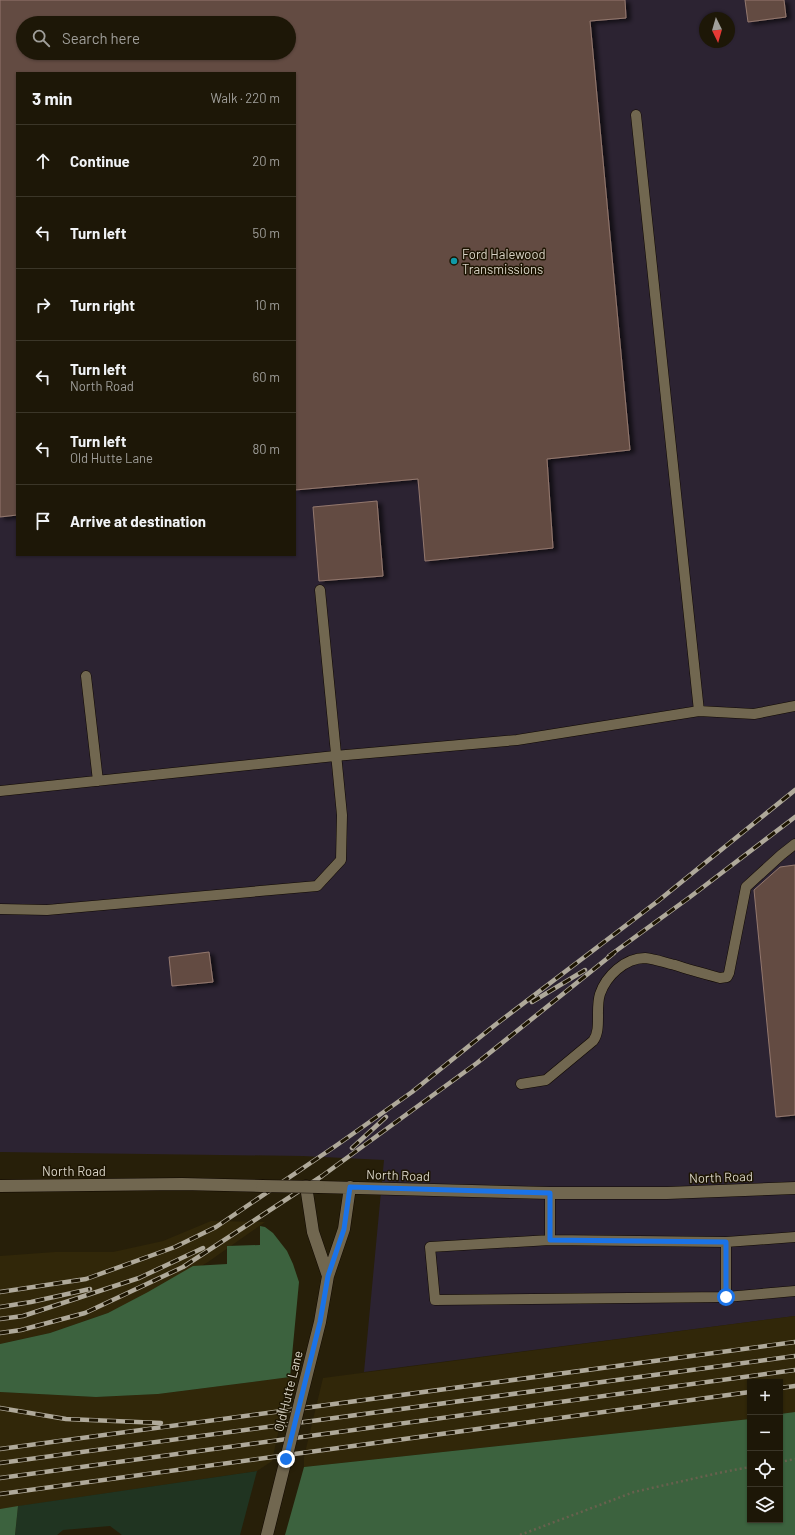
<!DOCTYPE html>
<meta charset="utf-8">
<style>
:root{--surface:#1d1707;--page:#252011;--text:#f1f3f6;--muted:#a09f9b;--line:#3b3628}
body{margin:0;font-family:Barlow,sans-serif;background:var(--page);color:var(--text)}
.controls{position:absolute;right:12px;bottom:12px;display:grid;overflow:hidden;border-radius:0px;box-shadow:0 1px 3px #0004}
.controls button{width:36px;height:36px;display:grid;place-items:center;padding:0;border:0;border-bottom:1px solid var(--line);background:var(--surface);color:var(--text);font:20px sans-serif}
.compass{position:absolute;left:699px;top:12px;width:36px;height:36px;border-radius:50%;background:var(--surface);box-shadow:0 1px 3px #0004;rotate:175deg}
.stop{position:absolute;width:12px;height:12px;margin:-9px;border:3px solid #1a73e8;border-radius:50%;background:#fff}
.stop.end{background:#1a73e8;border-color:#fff;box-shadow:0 1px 4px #0008}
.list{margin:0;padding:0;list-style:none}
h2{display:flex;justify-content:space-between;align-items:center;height:52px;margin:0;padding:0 16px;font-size:17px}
h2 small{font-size:13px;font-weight:400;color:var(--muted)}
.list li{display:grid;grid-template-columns:26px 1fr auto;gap:12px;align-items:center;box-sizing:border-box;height:72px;padding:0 16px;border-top:1px solid var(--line)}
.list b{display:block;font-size:15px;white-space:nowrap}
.list p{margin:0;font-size:13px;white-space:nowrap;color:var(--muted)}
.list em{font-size:13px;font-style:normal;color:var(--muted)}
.icon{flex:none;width:22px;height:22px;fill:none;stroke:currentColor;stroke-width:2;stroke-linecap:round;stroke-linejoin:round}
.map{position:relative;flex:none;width:795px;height:1535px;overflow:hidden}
.search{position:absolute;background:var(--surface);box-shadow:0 1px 3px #0004;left:16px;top:16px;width:280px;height:44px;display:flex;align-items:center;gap:10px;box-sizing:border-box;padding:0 14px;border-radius:22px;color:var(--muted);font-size:15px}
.panel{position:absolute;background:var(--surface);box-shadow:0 1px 3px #0004;left:16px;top:72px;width:280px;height:484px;border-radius:0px}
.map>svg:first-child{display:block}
.industrial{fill:#2c2332;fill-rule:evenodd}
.built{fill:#312709}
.green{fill:#203421}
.forest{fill:#3c623e}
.building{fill:#644b42;stroke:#93786e;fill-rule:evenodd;filter:url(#shadow)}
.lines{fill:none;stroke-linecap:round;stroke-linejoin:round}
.lane-casing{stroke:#100800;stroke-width:11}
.street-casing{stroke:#100800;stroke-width:13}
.path{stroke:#68614e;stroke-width:2.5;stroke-dasharray:2 3;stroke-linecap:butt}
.lane{stroke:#716750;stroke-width:10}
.street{stroke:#716750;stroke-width:12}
.rail-casing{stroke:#afa99a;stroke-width:4.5}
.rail{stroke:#1d1502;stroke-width:3;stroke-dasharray:9;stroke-linecap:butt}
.street-bridge-casing{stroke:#100800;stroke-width:13;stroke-linecap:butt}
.street-bridge{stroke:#716750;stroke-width:12}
.route{stroke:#1a73e8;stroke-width:5}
.culture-dot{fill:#0f9aa8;stroke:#1d1502;stroke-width:1.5}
.labels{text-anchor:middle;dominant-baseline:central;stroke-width:3;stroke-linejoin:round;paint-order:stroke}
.poi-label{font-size:13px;fill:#d8d3c6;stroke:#1d1502;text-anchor:start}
.street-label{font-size:13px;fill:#d8d3c6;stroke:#1d1502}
</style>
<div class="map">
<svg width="795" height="1535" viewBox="0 0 795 1535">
<defs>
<filter id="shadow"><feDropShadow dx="4.5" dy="2.5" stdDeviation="2" flood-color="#0009"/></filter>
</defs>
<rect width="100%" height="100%" fill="#271f09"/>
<path class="industrial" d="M0,0H795V1316L364,1372L384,1160L303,1156L0,1152ZM705,18H729V42H705ZM23,23H289V53H23ZM17,73H295V555H17Z"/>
<path class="built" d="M211,1221L265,1222L208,1262L164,1288L108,1313L50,1333L0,1344V1256L55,1252H113L163,1241Z
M795,1316V1412L780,1414V1382H750V1419L304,1467V1457L323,1378Z
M290,1377L272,1461L257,1471L0,1509V1392L96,1397L158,1394Z"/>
<path class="green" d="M257,1471L240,1535H122L110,1526L63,1530L57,1535H15L18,1506Z"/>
<path class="forest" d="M260,1226L265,1227L273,1233L287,1251L293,1264L299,1282L290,1377L158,1394L96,1397L0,1392V1344L50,1333L108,1313L148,1292L193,1266L227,1264V1246L260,1245Z
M795,1412V1535H285L304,1467L750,1419V1520H780V1414Z
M18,1506L15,1535H0V1509Z"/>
<path class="building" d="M0,0H625L626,18L590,21L630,450L547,459L553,548L425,561L418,479L295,490V73H17V515L0,517ZM23,23H289V53H23Z
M745,0H784L786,17L748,22Z
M377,501L383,576L319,581L313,507Z
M795,865V1115L776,1117L754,890L780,867Z
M209,952L213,982L172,986L169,957Z"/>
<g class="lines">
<defs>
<path id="lane" d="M636,115L699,711
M86,676L98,781
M0,791L335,756L517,740L699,711L754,714L795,706
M0,909L47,910L317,886L341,860L342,815L320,590
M521,1084L546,1080L593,1041C602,1030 595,1009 600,994C606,976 625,958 645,958C656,959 665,963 675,965C690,970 705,974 720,978L727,977L729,973L746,887L781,855L795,844
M550,1193V1240
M795,1237L726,1242L550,1240L430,1247L435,1300L726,1297L795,1291
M726,1242V1297"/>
<path id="street" d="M0,1186L182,1184L262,1186
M306,1186L313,1232L328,1276
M319,1187L550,1193H667L795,1188
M300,1402L320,1322L328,1276L344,1229L350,1187
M267,1535L286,1459"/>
</defs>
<use href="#lane" class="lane-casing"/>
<use href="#street" class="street-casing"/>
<path class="path" d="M780,1462L795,1459
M520,1535L634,1492L723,1472L750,1467"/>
<use href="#lane" class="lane"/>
<use href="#street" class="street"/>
<defs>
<path id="rail" d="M609,956L690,897L795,817
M532,1002L585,970
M352,1148L386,1117
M0,1292L86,1279L175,1247L216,1227L337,1145L412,1092L495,1025L658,901L795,790
M0,1307L31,1302L90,1289
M0,1319L23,1316L139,1278L203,1248
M0,1333L21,1330L85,1313L183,1267L322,1176L477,1063L614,953
M780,1388L795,1386
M0,1408L66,1419L161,1423
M0,1449L795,1342
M0,1463L795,1356
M0,1478L795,1370
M0,1494L750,1392"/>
</defs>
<use href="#rail" class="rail-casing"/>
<use href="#rail" class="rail"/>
<defs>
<path id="street-bridge" d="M262,1186L319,1187
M286,1459L300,1402"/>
</defs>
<use href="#street-bridge" class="street-bridge-casing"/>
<use href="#street-bridge" class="street-bridge"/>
</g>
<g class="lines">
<path class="route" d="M286,1459L320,1322L328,1276L344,1229L350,1187L550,1193V1240L726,1242V1297"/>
</g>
<circle class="culture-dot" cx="454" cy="261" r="4"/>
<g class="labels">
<g class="poi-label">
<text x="462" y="254">Ford Halewood<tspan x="462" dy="15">Transmissions</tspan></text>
</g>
<g class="street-label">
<text x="74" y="1171">North Road</text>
<text transform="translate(398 1175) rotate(2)">North Road</text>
<text transform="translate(721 1177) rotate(-2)">North Road</text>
<text transform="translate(288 1391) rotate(-76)">Old Hutte Lane</text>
</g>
</g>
</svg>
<div class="controls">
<button>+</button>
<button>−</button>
<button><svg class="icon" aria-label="locate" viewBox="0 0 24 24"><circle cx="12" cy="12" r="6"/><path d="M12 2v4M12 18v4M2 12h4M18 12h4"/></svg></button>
<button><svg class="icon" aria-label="layers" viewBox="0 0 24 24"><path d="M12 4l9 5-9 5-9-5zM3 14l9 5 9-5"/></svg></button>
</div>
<svg class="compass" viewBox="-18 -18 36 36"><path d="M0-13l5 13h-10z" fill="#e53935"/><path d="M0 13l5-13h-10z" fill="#a09f9b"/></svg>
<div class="stop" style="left:726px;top:1297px"></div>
<div class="stop end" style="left:286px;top:1459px"></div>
<div class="search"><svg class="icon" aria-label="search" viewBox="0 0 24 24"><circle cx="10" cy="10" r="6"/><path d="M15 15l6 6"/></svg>Search here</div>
<section class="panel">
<h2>3 min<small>Walk · 220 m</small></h2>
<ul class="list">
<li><svg class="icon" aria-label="ahead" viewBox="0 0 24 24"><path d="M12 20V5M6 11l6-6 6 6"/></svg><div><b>Continue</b></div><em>20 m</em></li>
<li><svg class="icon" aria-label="left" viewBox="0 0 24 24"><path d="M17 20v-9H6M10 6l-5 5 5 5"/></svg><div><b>Turn left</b></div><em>50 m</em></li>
<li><svg class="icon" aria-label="right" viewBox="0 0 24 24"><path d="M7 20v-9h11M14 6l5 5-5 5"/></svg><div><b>Turn right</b></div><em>10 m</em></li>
<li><svg class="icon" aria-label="left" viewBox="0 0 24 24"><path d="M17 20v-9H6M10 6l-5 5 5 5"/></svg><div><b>Turn left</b><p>North Road</p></div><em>60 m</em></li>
<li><svg class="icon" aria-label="left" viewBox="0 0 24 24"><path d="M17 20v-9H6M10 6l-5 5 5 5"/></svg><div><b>Turn left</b><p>Old Hutte Lane</p></div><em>80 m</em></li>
<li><svg class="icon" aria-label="arrive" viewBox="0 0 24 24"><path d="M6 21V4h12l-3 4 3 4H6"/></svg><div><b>Arrive at destination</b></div></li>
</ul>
</section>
</div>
